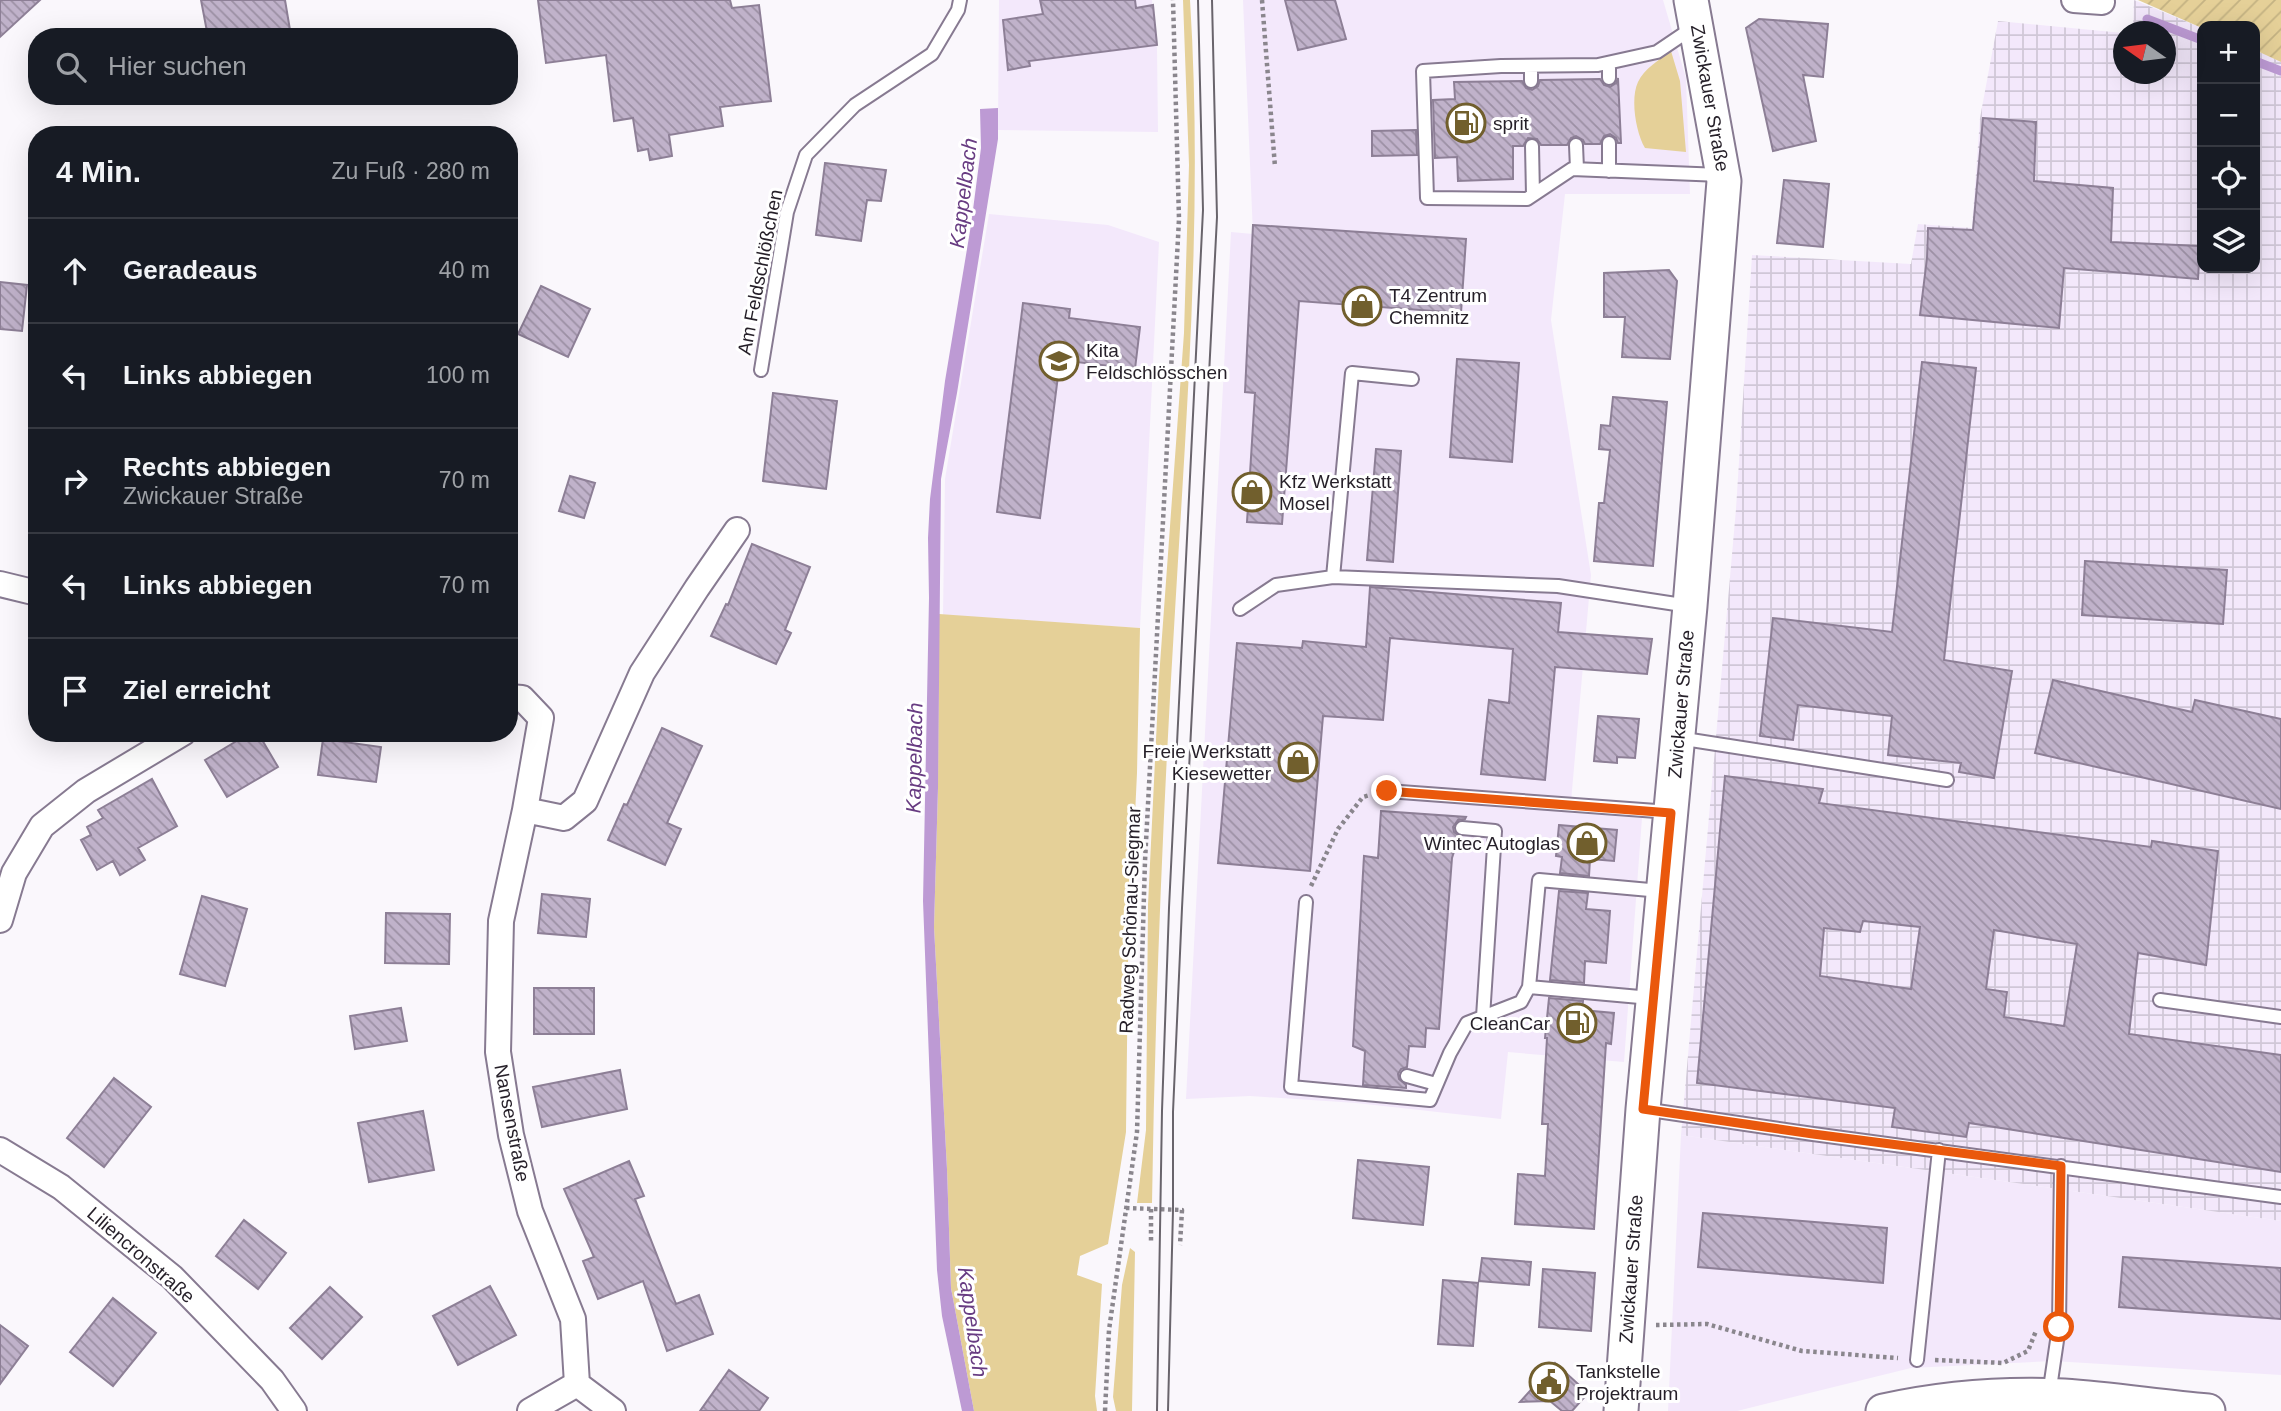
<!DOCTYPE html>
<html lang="de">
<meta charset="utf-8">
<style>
:root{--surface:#171b24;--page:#242831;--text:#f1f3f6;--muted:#9ea1a6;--line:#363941}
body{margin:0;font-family:Arial,sans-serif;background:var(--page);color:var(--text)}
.controls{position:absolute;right:21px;top:21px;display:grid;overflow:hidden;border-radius:14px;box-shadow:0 7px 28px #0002}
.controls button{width:63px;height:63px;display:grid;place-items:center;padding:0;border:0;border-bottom:2px solid var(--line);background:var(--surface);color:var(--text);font:35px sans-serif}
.compass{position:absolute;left:2113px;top:21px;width:63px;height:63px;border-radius:50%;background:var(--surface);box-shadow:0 7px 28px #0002;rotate:284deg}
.stop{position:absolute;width:21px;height:21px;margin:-16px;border:5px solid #ea580c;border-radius:50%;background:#fff}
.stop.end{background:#ea580c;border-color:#fff;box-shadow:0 2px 7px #0008}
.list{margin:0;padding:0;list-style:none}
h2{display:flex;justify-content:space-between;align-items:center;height:91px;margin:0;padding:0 28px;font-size:30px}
h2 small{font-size:23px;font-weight:400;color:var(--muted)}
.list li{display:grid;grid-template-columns:46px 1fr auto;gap:21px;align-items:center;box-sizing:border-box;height:105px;padding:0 28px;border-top:2px solid var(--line)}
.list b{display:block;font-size:26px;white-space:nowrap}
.list p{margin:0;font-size:23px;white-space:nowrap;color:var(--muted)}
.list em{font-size:23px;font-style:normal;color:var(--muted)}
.icon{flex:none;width:38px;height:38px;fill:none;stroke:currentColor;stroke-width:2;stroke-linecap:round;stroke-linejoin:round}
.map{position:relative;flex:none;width:2281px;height:1411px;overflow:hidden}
.search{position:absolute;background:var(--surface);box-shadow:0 7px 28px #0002;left:28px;top:28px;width:490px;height:77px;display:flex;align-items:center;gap:18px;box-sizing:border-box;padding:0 24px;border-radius:28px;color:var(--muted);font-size:26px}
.panel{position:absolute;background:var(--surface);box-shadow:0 7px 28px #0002;left:28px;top:126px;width:490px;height:616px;border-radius:28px}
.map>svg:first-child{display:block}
.built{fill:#f3e8fb}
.industrial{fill:url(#industrial-grid)}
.green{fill:#e5d098}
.garden{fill:url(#garden-furrows)}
.water{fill:#bd9ad4}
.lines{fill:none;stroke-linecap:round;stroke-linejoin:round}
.stream{stroke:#bd9ad4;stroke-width:9}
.building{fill:url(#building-back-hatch);stroke:#8d7f96;stroke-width:2;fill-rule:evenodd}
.service-casing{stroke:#877a91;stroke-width:16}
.minor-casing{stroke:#877a91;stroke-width:28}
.secondary-casing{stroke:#877a91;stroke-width:37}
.path{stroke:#8a868d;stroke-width:4.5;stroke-dasharray:3.5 3.5;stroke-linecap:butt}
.service{stroke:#fff;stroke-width:12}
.minor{stroke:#fff;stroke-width:24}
.secondary{stroke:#fff;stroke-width:33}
.tram{stroke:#69646c;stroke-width:2}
.route{stroke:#ea580c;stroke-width:9}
.labels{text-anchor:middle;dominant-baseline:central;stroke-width:6;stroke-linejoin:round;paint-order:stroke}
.street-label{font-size:19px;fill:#251f28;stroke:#fff}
.poi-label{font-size:19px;fill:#251f28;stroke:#fff;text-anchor:start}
.water-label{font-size:21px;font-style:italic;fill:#683c82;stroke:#fff}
</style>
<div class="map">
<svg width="2281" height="1411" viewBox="0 0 2281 1411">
<defs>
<pattern id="industrial-grid" width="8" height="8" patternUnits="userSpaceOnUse" patternTransform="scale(1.75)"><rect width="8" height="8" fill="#f3e8fb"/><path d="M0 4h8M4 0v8" fill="none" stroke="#d0c7d7"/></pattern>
<pattern id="garden-furrows" width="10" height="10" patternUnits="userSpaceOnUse" patternTransform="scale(1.75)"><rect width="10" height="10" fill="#e5d098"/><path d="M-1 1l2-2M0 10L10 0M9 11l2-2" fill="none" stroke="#c4b283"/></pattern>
<pattern id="building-back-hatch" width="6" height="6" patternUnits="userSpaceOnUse" patternTransform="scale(1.75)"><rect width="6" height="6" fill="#c0b2ca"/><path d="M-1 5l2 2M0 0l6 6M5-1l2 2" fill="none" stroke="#9c90a4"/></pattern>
</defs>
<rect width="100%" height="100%" fill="#faf7fc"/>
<path class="built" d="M999,0H1152L1157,48L1158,132L998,130Z
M1243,0H1663L1686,78L1690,194H1565L1551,320L1591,575L1570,813L1642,818L1624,1062L1508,1052L1501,1119L1356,1103L1250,1096L1186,1099L1231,232L1253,234Z
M989,214L1108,225L1159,242L1140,628L943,615L945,479Z
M1681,1135L2281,1221V1375L2053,1361L1911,1368L1737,1411H1668Z"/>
<path class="industrial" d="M2134,0L2202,28V268H2255V50L2281,62V1221L1681,1135L1736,509L1752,255L1911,264L1918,224L1972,228L1980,118L1998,21L2123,33L2124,74H2166V32L2133,31Z"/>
<path class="green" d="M1183,0H1190C1203,204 1187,407 1175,611C1163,808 1155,1006 1152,1203H1137L1146,1130L1148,905L1159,678L1184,333L1189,165Z
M1671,51L1680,81L1686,152L1645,148C1636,133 1630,99 1638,82C1644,69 1660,59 1671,51Z
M939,614L1140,628L1137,773L1128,962L1126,1132L1108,1244L1080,1256L1077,1275L1102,1284L1095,1396L1097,1411H974L951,1288L947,1169L934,927L938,788Z
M1130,1248L1135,1252L1132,1411H1116L1113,1397L1122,1285Z"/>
<path class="garden" d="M2138,0H2281V62L2255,50V26L2202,28Z"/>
<path class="water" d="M998,108V139L957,393L941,479L938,788L934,927L947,1169L951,1288L974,1411H962L942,1316L937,1270L923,901L929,598L928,538L930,499L945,381L971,225L981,148L980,109Z"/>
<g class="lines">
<path class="stream" d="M2147,19L2202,40
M2255,61L2281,71"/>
</g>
<path class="building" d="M0,0H40L0,37Z
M201,0H285L290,30L252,37H208Z
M538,0H730L732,8L759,5L771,101L720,107L723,126L669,135L672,156L650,160L648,149L638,151L633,118L614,121L606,55L546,63Z
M1040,0H1135L1136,8L1153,5L1157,45L1029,61L1030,66L1008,70L1003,20L1043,14Z
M1285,0H1335L1346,39L1298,50Z
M1759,19L1828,24L1823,77L1803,75L1816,141L1773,151L1746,28Z
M1618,78L1621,143H1618L1616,138L1610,134L1604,136L1600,144H1585L1583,140L1576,136L1571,138L1567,145H1541L1537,139L1528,138L1523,146H1513V179L1458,181L1457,157L1435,158L1433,100L1455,99L1454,82L1522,81L1526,88L1532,90L1538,86L1540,80L1600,79L1604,85L1610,87L1616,83Z
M1983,118L2036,122L2034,181L2113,188L2111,242L2200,246L2198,279L2064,268L2059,328L1920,315L1927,258L1928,228L1973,230Z
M1416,130L1417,155L1372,156V131Z
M825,163L886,170L881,201L867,200L861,241L816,235Z
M1784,180L1829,184L1823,247L1777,243Z
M1253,225L1466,239L1461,313L1299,301L1282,524L1247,522L1255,393L1245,392Z
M1669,270L1677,281L1670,359L1622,357L1625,317H1604V273Z
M0,282L27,285L22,331L0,329Z
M541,286L590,309L568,357L518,334Z
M1023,303L1070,309L1069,318L1140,327L1135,369L1060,360L1040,518L997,512Z
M1457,359L1519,363L1512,462L1450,457Z
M1922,362L1976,368L1944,660L2012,671L1994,778L1959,772L1961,763L1888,755L1892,716L1798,705L1793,740L1760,736L1773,618L1892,632Z
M773,393L837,401L826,489L763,481Z
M1613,397L1667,402L1653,566L1594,561L1599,503H1604L1610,450L1599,449L1601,425L1610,426Z
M1376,449L1401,451L1393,562L1367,560Z
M570,476L595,483L584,518L559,511Z
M752,544L810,567L785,630L791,633L776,664L711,636L726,604L728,605Z
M2085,561L2227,570L2223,624L2082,615Z
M1370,587L1561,603L1558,632L1652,639L1647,674L1555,667L1545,780L1481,774L1489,700L1509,703L1513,649L1390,638L1383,720L1323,716L1310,871L1218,863L1237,643L1302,648L1303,641L1366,647Z
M2053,680L2192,712L2195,700L2281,719V809L2035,753Z
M1598,716L1639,719L1635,758L1617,757V763L1594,761Z
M662,728L702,746L667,823L681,829L665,865L608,840L624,804L627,805Z
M250,733H258L278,767L227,797L205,760Z
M323,739L381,747L376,782L318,775Z
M1725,776L1823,789L1819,803L2151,847L2152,841L2218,851L2206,965L2138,953L2129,1034L2281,1055V1172L1969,1123L1966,1137L1892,1127L1895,1108L1697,1083ZM1863,921L1920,927L1911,989L1820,976L1824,928L1860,932ZM1994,930L2077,944L2064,1026L2004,1017L2007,992L1986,989Z
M152,779L177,826L138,848L145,860L120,875L113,861L97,870L81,840L91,835L87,827L103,818L98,810Z
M1381,811L1466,817L1465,819L1458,820L1453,827L1454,832L1459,836L1452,858L1439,1029L1426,1028L1425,1047L1409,1046L1407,1067L1401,1069L1398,1074L1399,1079L1406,1085V1088L1363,1085L1365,1051L1353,1046L1364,856L1378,858Z
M1559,825L1617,830L1614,861L1590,859L1589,876L1560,873L1562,857L1556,856Z
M1559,891L1588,893L1586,909L1610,911L1606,963L1585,961L1584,983L1550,980Z
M542,894L590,899L586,937L538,933Z
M202,896L247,909L225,986L180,974Z
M386,913L450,914L449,964L385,963Z
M534,988H594V1034H534Z
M1549,998L1583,1001L1582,1010L1614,1013L1611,1044L1606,1043L1594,1229L1515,1224L1518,1174L1545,1176L1548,1124H1542L1547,1038H1545Z
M401,1008L407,1041L355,1049L350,1016Z
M620,1070L627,1109L542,1127L533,1087Z
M114,1078L151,1107L104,1167L67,1138Z
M423,1111L434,1170L369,1182L358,1123Z
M1358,1160L1429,1167L1423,1225L1353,1218Z
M629,1161L644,1196L635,1199L676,1304L699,1295L713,1334L667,1351L643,1281L598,1299L583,1261L594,1257L564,1189Z
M1703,1213L1887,1228L1883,1283L1698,1267Z
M244,1220L286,1253L258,1289L216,1256Z
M2123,1257L2281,1268V1319L2119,1307Z
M1482,1258L1531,1262L1529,1285L1479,1281Z
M1543,1269L1595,1273L1591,1331L1539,1327Z
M1443,1280L1478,1283L1473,1346L1438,1344Z
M490,1286L516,1335L458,1365L433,1316Z
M330,1287L362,1317L322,1359L290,1328Z
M113,1298L156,1333L113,1386L70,1352Z
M0,1325L28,1346L0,1384Z
M1555,1363L1588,1393L1572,1411H1562L1550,1401L1520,1402Z
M729,1370L768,1398L759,1411H700Z"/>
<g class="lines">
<defs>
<path id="service" d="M1694,27L1657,52L1598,65L1501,66L1423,71L1427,198L1527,199L1572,169L1721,175
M1609,63V78
M1531,81V66
M1609,143V171
M1576,145L1577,169
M1532,146L1533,195
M761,370L787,212L806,155L855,105L932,54L958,10L960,0
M1412,379L1352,373L1333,577L1558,586L1689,606
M1240,609L1276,585L1333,577
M1678,738L1947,780
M1387,791L1670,812
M1462,828L1495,831L1483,1017
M1306,902L1291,1087L1430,1100L1450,1053L1467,1023L1521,1002L1529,987L1651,998
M1529,987L1539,880L1661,891
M2160,1000L2281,1017
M1407,1076L1436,1084
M1643,1109L1813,1134L2281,1197
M1917,1360L1939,1150
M2049,1395L2059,1327L2061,1166"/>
<path id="minor" d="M2074,0L2102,2
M0,584L37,593
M509,697L522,698L541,718L525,810L501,921L498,1052L511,1135L530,1211L573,1319L577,1384L613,1411
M525,810L564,818L585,801L642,673L697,588L737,530
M0,920L14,873L42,826L86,791L183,733
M0,1150L61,1187L172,1277L272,1380L294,1411
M530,1411L577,1384"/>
<path id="secondary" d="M1621,1411L1643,1109L1690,606L1724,181L1691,0
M1883,1411C1942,1398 2003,1393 2064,1396C2112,1399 2160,1407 2208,1411"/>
</defs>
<use href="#service" class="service-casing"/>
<use href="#minor" class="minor-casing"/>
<use href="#secondary" class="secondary-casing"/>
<path class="path" d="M1262,0L1275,167
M1311,886L1338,829L1363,797L1370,795
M1126,1208L1182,1210L1180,1245
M1151,1209V1244
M1656,1325L1707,1324L1802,1351L1898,1358
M1935,1360L2003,1363L2028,1351L2036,1331
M1105,1411L1109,1330L1137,1132L1145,861L1179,219L1173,0"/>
<use href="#service" class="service"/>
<use href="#minor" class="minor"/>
<use href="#secondary" class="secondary"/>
<path class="tram" d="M1157,1411L1162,1111L1169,908L1203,210L1198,0
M1168,1411L1173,1210V1112L1182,908L1217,217L1212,0"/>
</g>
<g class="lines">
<path class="route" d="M1387,791L1671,813L1643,1109L1813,1134L2061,1166L2059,1327"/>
</g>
<defs>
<symbol id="fuel-ring" viewBox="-11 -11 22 22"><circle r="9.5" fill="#fff" stroke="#715f2d" stroke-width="1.5"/><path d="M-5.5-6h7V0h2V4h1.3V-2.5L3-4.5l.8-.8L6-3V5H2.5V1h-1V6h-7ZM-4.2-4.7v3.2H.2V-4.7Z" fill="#715f2d"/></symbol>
<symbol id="shop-ring" viewBox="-11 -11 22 22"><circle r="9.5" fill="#fff" stroke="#715f2d" stroke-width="1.5"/><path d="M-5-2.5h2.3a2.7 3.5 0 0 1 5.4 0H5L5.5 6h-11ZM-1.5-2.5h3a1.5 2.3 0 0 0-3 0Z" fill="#715f2d"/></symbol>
<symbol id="school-ring" viewBox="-11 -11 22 22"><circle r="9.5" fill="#fff" stroke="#715f2d" stroke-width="1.5"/><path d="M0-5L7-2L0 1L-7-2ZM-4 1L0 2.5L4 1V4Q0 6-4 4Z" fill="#715f2d"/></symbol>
<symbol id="civic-ring" viewBox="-11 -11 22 22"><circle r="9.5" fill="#fff" stroke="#715f2d" stroke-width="1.5"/><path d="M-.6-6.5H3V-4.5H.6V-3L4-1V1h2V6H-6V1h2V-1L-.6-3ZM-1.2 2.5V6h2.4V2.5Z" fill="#715f2d"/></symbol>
</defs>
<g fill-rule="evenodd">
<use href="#fuel-ring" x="1444" y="101" width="44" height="44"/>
<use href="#shop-ring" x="1340" y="284" width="44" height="44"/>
<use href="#school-ring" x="1037" y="339" width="44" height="44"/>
<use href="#shop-ring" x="1230" y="470" width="44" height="44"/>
<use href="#shop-ring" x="1276" y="740" width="44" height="44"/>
<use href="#shop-ring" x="1565" y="821" width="44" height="44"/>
<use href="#fuel-ring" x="1555" y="1001" width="44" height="44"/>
<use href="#civic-ring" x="1527" y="1360" width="44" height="44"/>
</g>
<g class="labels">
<g class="street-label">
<text transform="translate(1710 98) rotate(80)">Zwickauer Straße</text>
<text transform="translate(760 272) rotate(-79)">Am Feldschlößchen</text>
<text transform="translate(1681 704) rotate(-85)">Zwickauer Straße</text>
<text transform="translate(1130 920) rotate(-88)">Radweg Schönau-Siegmar</text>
<text transform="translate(512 1123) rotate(79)">Nansenstraße</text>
<text transform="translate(141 1255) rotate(41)">Liliencronstraße</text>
<text transform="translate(1631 1269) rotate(-86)">Zwickauer Straße</text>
</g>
<g class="poi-label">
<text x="1493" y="123">sprit</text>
<text x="1389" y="295">T4 Zentrum<tspan x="1389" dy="22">Chemnitz</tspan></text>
<text x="1086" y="350">Kita<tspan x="1086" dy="22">Feldschlösschen</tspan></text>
<text x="1279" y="481">Kfz Werkstatt<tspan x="1279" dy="22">Mosel</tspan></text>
<text x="1271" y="751" text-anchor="end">Freie Werkstatt<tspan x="1271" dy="22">Kiesewetter</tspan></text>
<text x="1560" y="843" text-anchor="end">Wintec Autoglas</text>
<text x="1550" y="1023" text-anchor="end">CleanCar</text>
<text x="1576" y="1371">Tankstelle<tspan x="1576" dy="22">Projektraum</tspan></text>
</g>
<g class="water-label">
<text transform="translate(963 193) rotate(-83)">Kappelbach</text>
<text transform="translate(914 758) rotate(-89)">Kappelbach</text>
<text transform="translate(973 1322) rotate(82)">Kappelbach</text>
</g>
</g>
</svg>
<div class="controls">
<button>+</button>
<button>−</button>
<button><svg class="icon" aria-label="locate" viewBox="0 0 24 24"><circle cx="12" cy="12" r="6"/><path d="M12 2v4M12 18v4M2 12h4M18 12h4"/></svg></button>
<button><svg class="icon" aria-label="layers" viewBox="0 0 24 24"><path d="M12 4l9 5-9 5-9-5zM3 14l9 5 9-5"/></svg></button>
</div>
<svg class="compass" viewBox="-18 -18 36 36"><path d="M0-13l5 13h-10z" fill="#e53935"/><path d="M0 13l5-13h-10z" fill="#9ea1a6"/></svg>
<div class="stop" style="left:2059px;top:1327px"></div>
<div class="stop end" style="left:1387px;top:791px"></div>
<div class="search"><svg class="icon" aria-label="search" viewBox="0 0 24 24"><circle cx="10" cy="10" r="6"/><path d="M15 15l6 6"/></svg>Hier suchen</div>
<section class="panel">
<h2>4 Min.<small>Zu Fuß · 280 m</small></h2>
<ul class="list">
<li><svg class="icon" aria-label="ahead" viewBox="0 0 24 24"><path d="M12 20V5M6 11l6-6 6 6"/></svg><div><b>Geradeaus</b></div><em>40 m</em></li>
<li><svg class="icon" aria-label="left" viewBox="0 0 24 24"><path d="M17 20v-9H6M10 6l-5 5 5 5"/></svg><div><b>Links abbiegen</b></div><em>100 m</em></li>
<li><svg class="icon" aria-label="right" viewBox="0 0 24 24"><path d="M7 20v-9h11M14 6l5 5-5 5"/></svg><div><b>Rechts abbiegen</b><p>Zwickauer Straße</p></div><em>70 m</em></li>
<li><svg class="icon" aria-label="left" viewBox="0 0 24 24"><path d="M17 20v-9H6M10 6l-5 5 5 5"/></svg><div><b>Links abbiegen</b></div><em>70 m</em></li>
<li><svg class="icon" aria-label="arrive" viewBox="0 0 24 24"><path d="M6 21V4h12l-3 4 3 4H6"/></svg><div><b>Ziel erreicht</b></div></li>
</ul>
</section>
</div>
